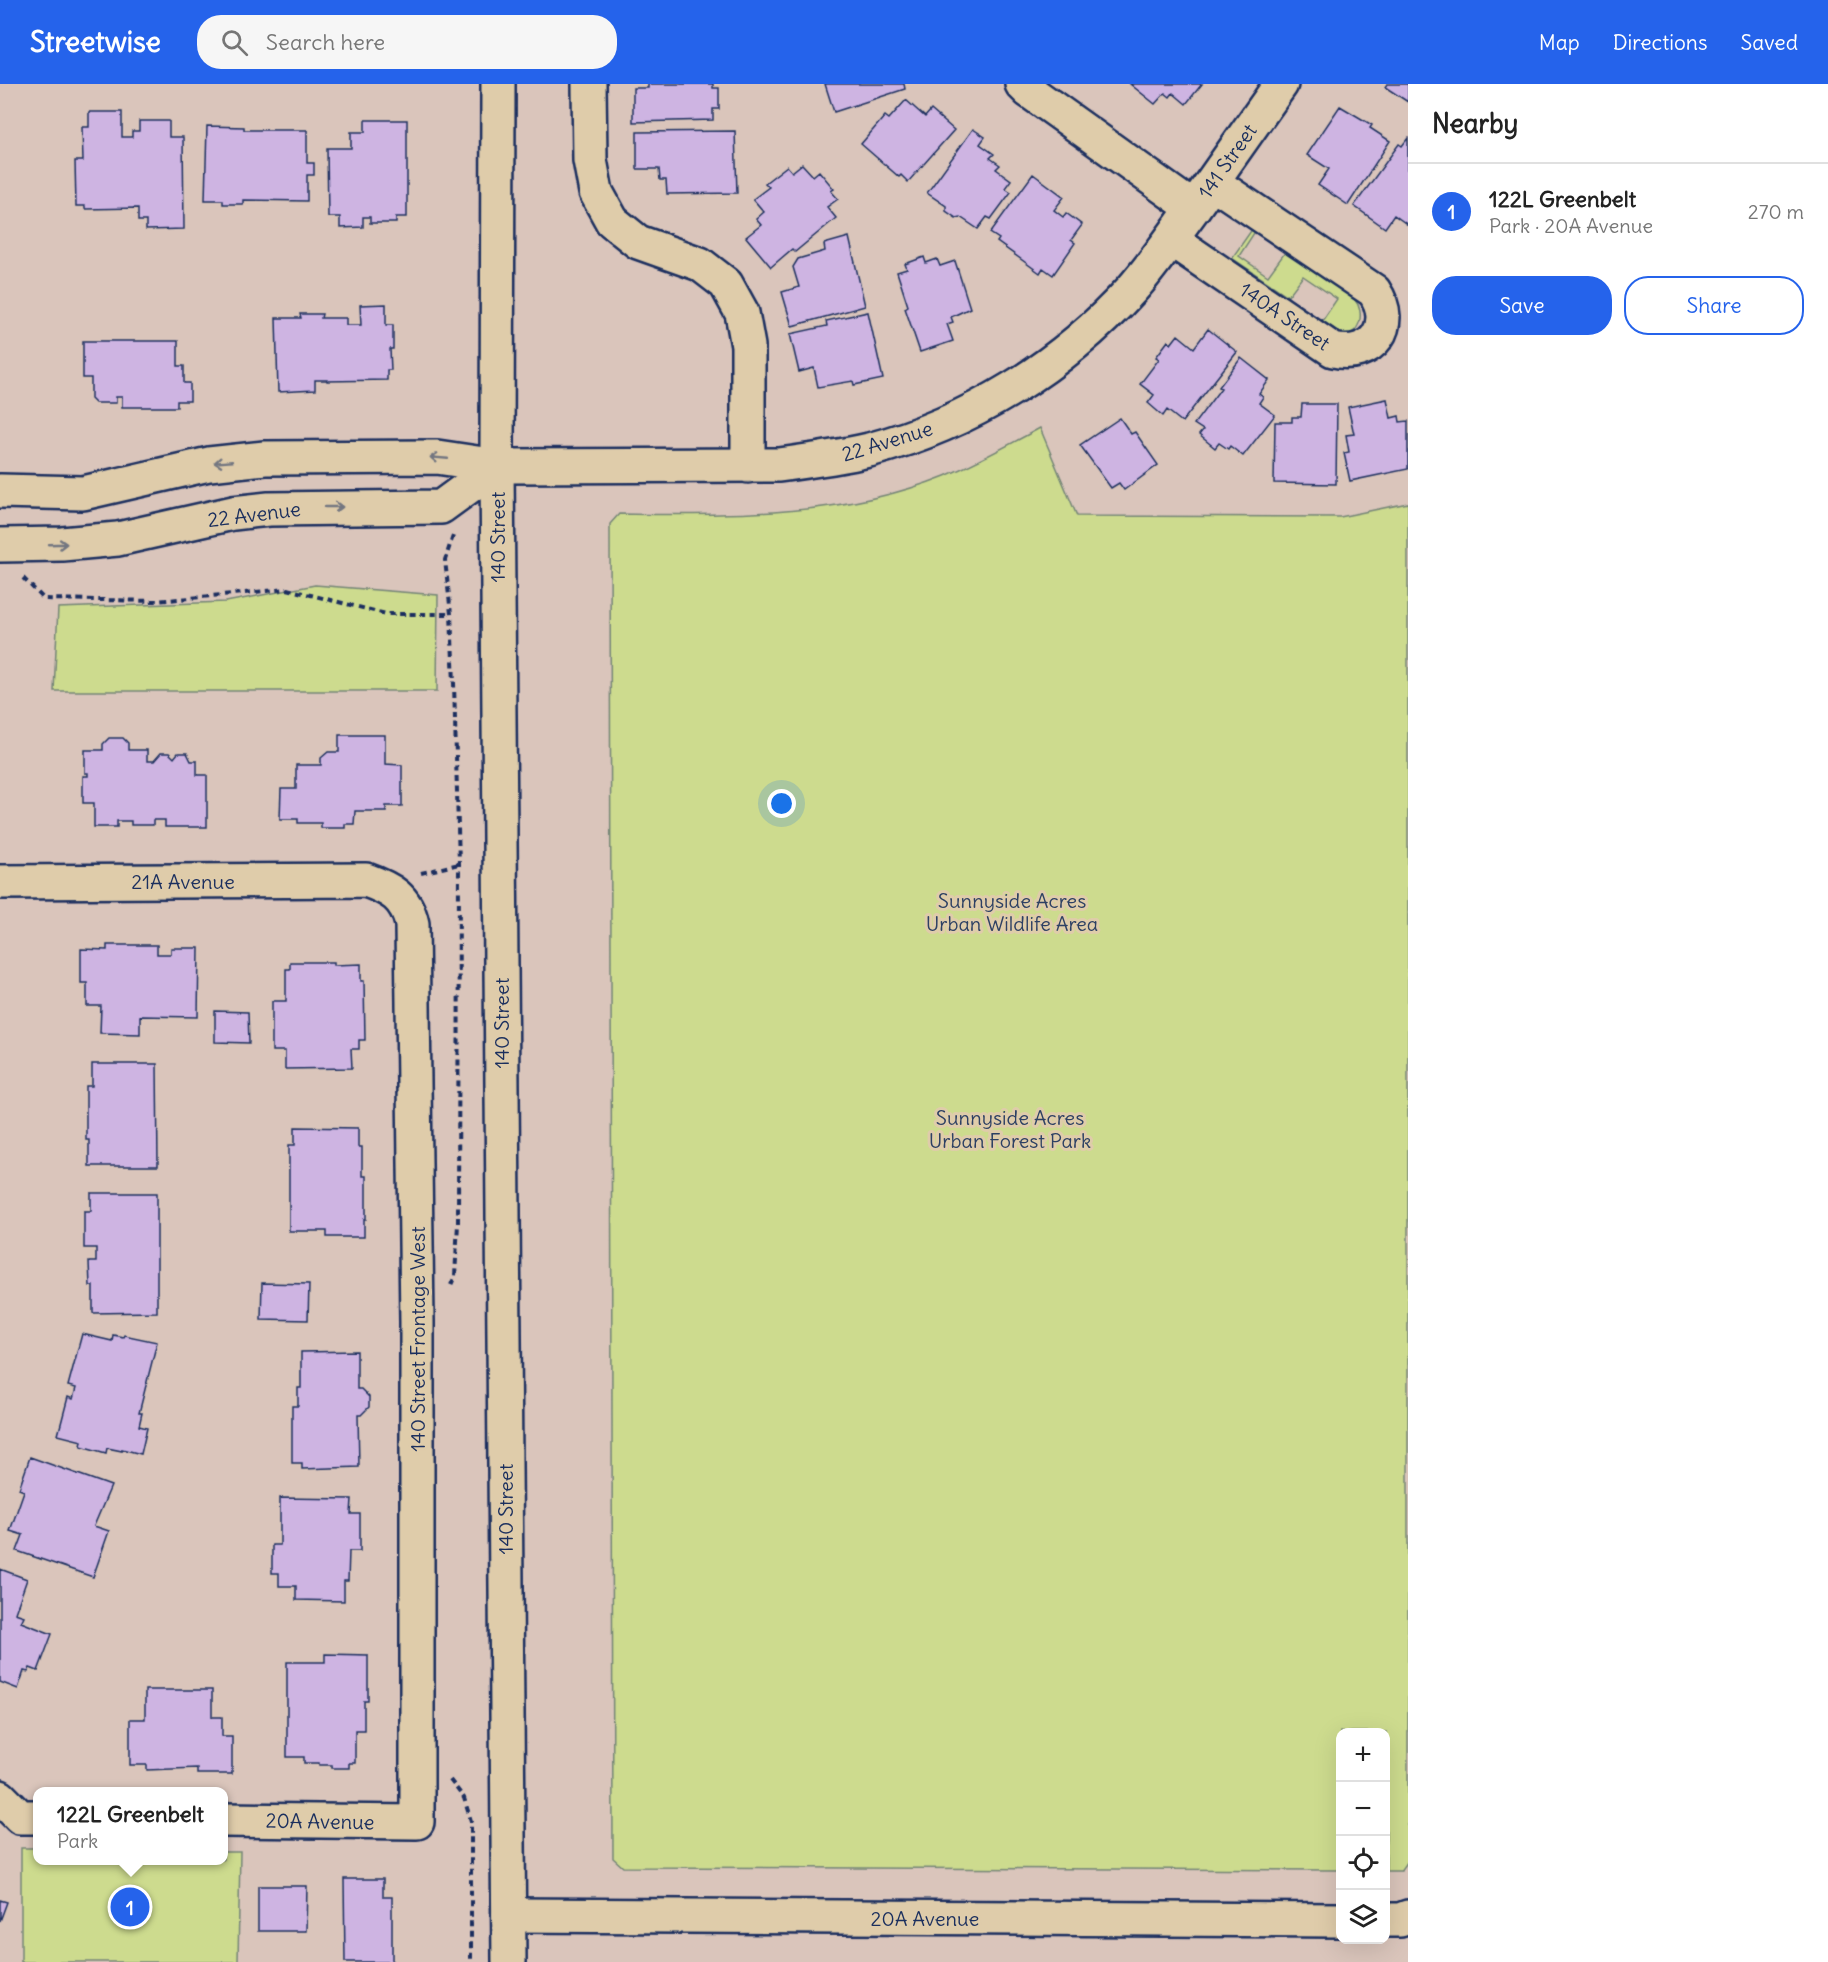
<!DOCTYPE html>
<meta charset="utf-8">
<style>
:root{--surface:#fff;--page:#f6f6f6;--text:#222;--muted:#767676;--line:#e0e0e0;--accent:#2563eb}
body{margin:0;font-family:Delius,sans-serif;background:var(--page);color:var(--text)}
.controls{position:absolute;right:18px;bottom:18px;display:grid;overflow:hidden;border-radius:12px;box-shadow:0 6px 24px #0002}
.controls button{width:54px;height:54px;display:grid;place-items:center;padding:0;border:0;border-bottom:2px solid var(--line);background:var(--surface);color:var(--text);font:30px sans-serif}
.you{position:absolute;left:782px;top:720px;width:21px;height:21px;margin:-15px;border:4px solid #fff;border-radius:50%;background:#1a73e8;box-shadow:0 0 0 9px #1a73e833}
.badge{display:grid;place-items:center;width:39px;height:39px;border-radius:50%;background:var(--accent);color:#fff;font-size:20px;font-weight:700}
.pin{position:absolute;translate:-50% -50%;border:3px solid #fff;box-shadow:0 2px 6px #0006}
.popup{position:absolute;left:33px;top:1703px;width:195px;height:78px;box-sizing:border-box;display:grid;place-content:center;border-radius:12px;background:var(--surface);filter:drop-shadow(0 2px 4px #0005);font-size:20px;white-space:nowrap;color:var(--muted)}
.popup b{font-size:22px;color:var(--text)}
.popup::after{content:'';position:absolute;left:50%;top:100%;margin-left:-12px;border:12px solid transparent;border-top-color:var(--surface)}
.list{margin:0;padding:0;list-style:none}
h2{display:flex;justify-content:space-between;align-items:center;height:78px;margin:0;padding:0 24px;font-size:26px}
h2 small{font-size:20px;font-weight:400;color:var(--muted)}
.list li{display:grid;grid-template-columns:39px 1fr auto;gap:18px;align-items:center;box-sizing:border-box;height:96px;padding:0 24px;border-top:2px solid var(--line)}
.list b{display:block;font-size:22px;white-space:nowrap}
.list p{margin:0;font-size:20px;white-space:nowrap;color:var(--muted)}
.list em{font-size:20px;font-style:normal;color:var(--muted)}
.actions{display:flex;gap:12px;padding:18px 24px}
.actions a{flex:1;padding:14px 0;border:2px solid var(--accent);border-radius:24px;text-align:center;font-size:21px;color:var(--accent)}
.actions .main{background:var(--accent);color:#fff}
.icon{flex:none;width:33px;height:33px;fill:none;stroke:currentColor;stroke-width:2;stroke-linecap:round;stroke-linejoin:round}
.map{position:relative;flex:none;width:1408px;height:1878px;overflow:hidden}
header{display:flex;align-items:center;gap:36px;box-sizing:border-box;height:84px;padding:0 30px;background:var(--accent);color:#fff}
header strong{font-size:28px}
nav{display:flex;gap:33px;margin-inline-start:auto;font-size:21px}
.search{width:420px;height:54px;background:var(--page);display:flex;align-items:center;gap:15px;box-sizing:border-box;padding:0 21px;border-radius:24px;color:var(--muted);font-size:22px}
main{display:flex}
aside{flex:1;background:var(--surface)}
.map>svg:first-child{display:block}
.green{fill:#cddb8e;stroke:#748576;stroke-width:1.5}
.building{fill:#ceb4e2;stroke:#1b2f5e;stroke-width:1.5}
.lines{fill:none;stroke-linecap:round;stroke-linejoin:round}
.minor-casing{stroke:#1b2f5e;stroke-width:38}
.major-casing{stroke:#1b2f5e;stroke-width:38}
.path{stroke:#1b2f5e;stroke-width:4;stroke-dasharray:6 4.5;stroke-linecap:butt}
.minor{stroke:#dfccaa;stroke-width:33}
.major{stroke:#dfccaa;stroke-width:33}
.oneway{stroke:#737680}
.labels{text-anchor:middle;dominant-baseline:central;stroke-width:6;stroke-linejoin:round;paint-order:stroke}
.street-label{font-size:20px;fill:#1b2f5e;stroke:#dfccaa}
.park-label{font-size:20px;fill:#2d4063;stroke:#dfccaa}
</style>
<header>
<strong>Streetwise</strong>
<div class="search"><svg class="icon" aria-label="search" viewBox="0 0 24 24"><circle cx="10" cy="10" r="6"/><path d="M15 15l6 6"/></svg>Search here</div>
<nav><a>Map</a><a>Directions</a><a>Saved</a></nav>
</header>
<main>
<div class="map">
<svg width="1408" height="1878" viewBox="0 0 1408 1878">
<rect width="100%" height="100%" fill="#dac5bb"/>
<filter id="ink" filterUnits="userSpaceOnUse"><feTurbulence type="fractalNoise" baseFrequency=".0167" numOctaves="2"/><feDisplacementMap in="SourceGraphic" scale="12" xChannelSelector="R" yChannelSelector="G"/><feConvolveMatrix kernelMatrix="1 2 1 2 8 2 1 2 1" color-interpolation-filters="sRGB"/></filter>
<g filter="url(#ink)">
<path class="green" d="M1253,144L1256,146L1239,172L1268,192L1286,167L1355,216C1365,228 1361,252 1341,251C1333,250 1326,244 1320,240L1337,215L1303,192L1288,212L1232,174Z
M1040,344L1077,432L1340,433L1408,419V1777L1401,1787H1386V1648H1340V1786L623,1783L613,1774L610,440L619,430C730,431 841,434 945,392C978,378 1009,361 1040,344Z
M315,501L438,511L437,607H54L58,524L226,518Z
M21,1764H37V1776H223V1768H240L238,1878H21Z"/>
<path class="building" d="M648,0H713V4H719V25H713V36L633,38V4H648Z
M825,0H904L905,5L834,28Z
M1130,0H1202L1186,20L1173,9L1170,13L1165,9L1155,20Z
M1387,0H1408V18L1385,3Z
M906,16L925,33L931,26L954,46L908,98L901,91L899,93L861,60L885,32L889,35Z
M1340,22L1372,41L1370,44L1390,57L1348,121L1318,101L1329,85L1307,71Z
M89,28H122V53H132V47H139V37H169V53H183L184,145L146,146V137H138V124L85,125V122H76L75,77H83L82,43H89Z
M365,36H407V133H396V139H370V133H363V143L340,144V133H328L327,64H351V48H365Z
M207,42L244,43V46H307V79H314V91H307V117L243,116V120H223V116H205Z
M973,45L985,53L980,60L994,70L990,74L1000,81L996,85L1011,96L1005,104L1011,108L991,135L987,133L978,145L960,133L956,134L946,127V122L927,109Z
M735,47L737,109L667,110L666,96H660L659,85H637V48Z
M1408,54V141L1394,131L1385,144L1354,122L1399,60L1402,62Z
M802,80L813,92L819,87L834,105L831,107L838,115L827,123L836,134L795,168L792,165L771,183L746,153L761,141L756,135L764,128L753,115L769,103L765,99L787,82L792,88Z
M1033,90L1064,113L1054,126L1063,133L1066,129L1082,141L1071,156L1075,159L1053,191L1043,184L1040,189L997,158L999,155L990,149Z
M849,153L865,222L792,242L782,208L799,203L793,183L798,175L825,167L824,160Z
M924,173L926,179L937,175L940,182L955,177L970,224L951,233L953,238L947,240L953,257L920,268L905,224L908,222L897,188L907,185L905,180Z
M386,220V241H393V265H390L391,286H387V296L327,297V296H315V306L278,308L276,234H301L300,230H322L321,234H346V241H361L360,221Z
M868,228L883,295L854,301L853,297L818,303L814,284L799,288L790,250L827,242L826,237Z
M1208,245L1237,268L1182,338L1167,326L1163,332L1148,319L1154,311L1140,300L1159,275L1156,273L1168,257L1171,260L1178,251L1194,264Z
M83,257H178V282H184V299H190V317H177V323H122V313H116V319H95L91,315V294H83Z
M1241,274L1269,296L1259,310L1263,313L1259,319L1275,331L1243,372L1230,362L1228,365L1219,359L1215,364L1199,351L1203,346L1194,340L1221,304L1219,303Z
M1387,315L1391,334L1399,332L1400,338L1408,337V385L1350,397L1344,369L1349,368L1346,351L1354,350L1348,323Z
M1302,320H1337L1336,400L1274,399L1275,338H1292V333H1301Z
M1120,334L1131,350L1135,348L1158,381L1124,406L1119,399L1111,404L1080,361Z
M339,651H385V680L402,681V722H386V727H355L354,740H345V744H321V739H298V735H280L281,705H296V681H321V674L328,668H339Z
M109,654H123L128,659V666H147V677H154L161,669H169L174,674L178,669H187L191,677H197V691H207V743H165V736H153V741H131V737H117V743H94V719H83V692H88V689H85V666H103V660Z
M107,861H157V870H171V864H199L198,933L140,932V950L100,949L101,922H87V899H81V865L107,866Z
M290,878H334V881L361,880V897H364L365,956H359V965H351L352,984L285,985V967H272V917H286V885H290Z
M215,927L248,928L249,959L215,958Z
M92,980H157L158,1082H89V1056H86V1002H92Z
M295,1043L358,1044V1063H362V1092H366V1135H364V1153H327V1147H289V1061H295Z
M91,1109H157V1228L93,1229V1202H90L89,1178H96V1164H84V1127H91Z
M262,1199L309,1200L308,1236L261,1235Z
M82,1250L112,1257L113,1251L123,1253L124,1251L157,1258L139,1329H142L139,1342L147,1344L141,1370L122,1365V1367L107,1364L106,1369L81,1362L82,1357L58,1351L68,1313L73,1315L76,1304L68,1302Z
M357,1267V1305H361L369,1313V1323L361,1331H358L359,1383L302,1385V1379H292V1322H298V1304H301V1268Z
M30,1373L111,1402L94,1442L109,1447L93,1493L17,1467L23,1451L10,1447L24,1407L19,1405Z
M280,1414L352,1415L351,1430H360V1467H349L348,1497H344V1517L296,1516V1502H279V1489H272V1461H280Z
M0,1485L27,1495L15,1529L24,1532L21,1538L52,1550L38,1587L30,1584L28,1588L24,1587L18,1605L0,1598Z
M325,1570L368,1571V1617H364V1646H355V1679H349V1684H332V1681H319V1679H304V1673H287V1578H325Z
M145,1606H212V1633H222V1652H232V1690H197V1684L147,1686V1681H130V1635H145Z
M344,1795H383V1813H392V1878H345Z
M258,1802H307L306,1847H258Z
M0,1816L7,1818L0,1837Z"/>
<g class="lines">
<defs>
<path id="minor" d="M589,0L590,76L596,108L612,137L638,158L700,180L726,200L742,229L748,262V382
M1022,0L1029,7L1193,124
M1172,156L1333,266C1373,275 1397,241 1374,207L1212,98
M0,407L83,409L209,380L265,374L437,373L497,382L779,381C809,377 839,373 869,366C970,339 1061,283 1132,205C1155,179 1174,150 1195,122C1224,81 1252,41 1281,0
M0,461L62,460L118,455L233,429L269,425L441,423L497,382
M0,798L366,796C391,805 406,813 412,840L417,1238V1738L223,1736
M0,1713L20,1733H37
M509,1831L1340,1836
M1386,1836H1400L1408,1833"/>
<path id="major" d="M498,0L497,382L509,1878"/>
</defs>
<use href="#minor" class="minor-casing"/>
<use href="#major" class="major-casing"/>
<path class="path" d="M23,494L44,515L157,517L287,505L386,530H451
M421,789L459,780
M451,1201L455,1192L458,1140L459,780L454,599L451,530L445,476L453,452
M450,1696L464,1714L471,1737V1878"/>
<use href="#minor" class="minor"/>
<use href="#major" class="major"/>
</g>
<defs><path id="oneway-shaft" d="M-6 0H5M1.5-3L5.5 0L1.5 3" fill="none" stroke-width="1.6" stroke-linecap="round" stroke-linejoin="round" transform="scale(1.5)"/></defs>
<g class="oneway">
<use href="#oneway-shaft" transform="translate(439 374) rotate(-175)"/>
<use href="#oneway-shaft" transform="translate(223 378) rotate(175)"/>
<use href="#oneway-shaft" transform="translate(334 423)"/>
<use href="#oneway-shaft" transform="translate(58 460) rotate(-2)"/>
</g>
</g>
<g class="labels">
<g class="street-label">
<text transform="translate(1227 77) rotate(-55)">141 Street</text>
<text transform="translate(1285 232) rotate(34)">140A Street</text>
<text transform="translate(887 357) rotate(-17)">22 Avenue</text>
<text transform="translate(254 430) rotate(-7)">22 Avenue</text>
<text transform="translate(497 453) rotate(-90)">140 Street</text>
<text x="183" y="797">21A Avenue</text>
<text transform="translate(501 939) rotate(-90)">140 Street</text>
<text transform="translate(417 1255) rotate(-90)">140 Street Frontage West</text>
<text transform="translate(505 1425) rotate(-90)">140 Street</text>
<text transform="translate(320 1737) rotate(1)">20A Avenue</text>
<text x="925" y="1834">20A Avenue</text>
</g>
<g class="park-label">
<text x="1012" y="816">Sunnyside Acres<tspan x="1012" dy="23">Urban Wildlife Area</tspan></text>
<text x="1010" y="1033">Sunnyside Acres<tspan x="1010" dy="23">Urban Forest Park</tspan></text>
</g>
</g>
</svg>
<div class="controls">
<button>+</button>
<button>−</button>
<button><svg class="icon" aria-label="locate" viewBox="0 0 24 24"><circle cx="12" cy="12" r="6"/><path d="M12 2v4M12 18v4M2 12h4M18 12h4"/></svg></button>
<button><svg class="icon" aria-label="layers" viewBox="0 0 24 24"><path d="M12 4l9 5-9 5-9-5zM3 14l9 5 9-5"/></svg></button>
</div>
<div class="you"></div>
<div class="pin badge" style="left:130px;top:1823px">1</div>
<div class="popup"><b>122L Greenbelt</b>Park</div>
</div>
<aside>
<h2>Nearby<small></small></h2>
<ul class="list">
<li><span class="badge">1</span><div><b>122L Greenbelt</b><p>Park · 20A Avenue</p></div><em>270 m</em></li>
</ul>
<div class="actions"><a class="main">Save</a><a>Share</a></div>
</aside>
</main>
